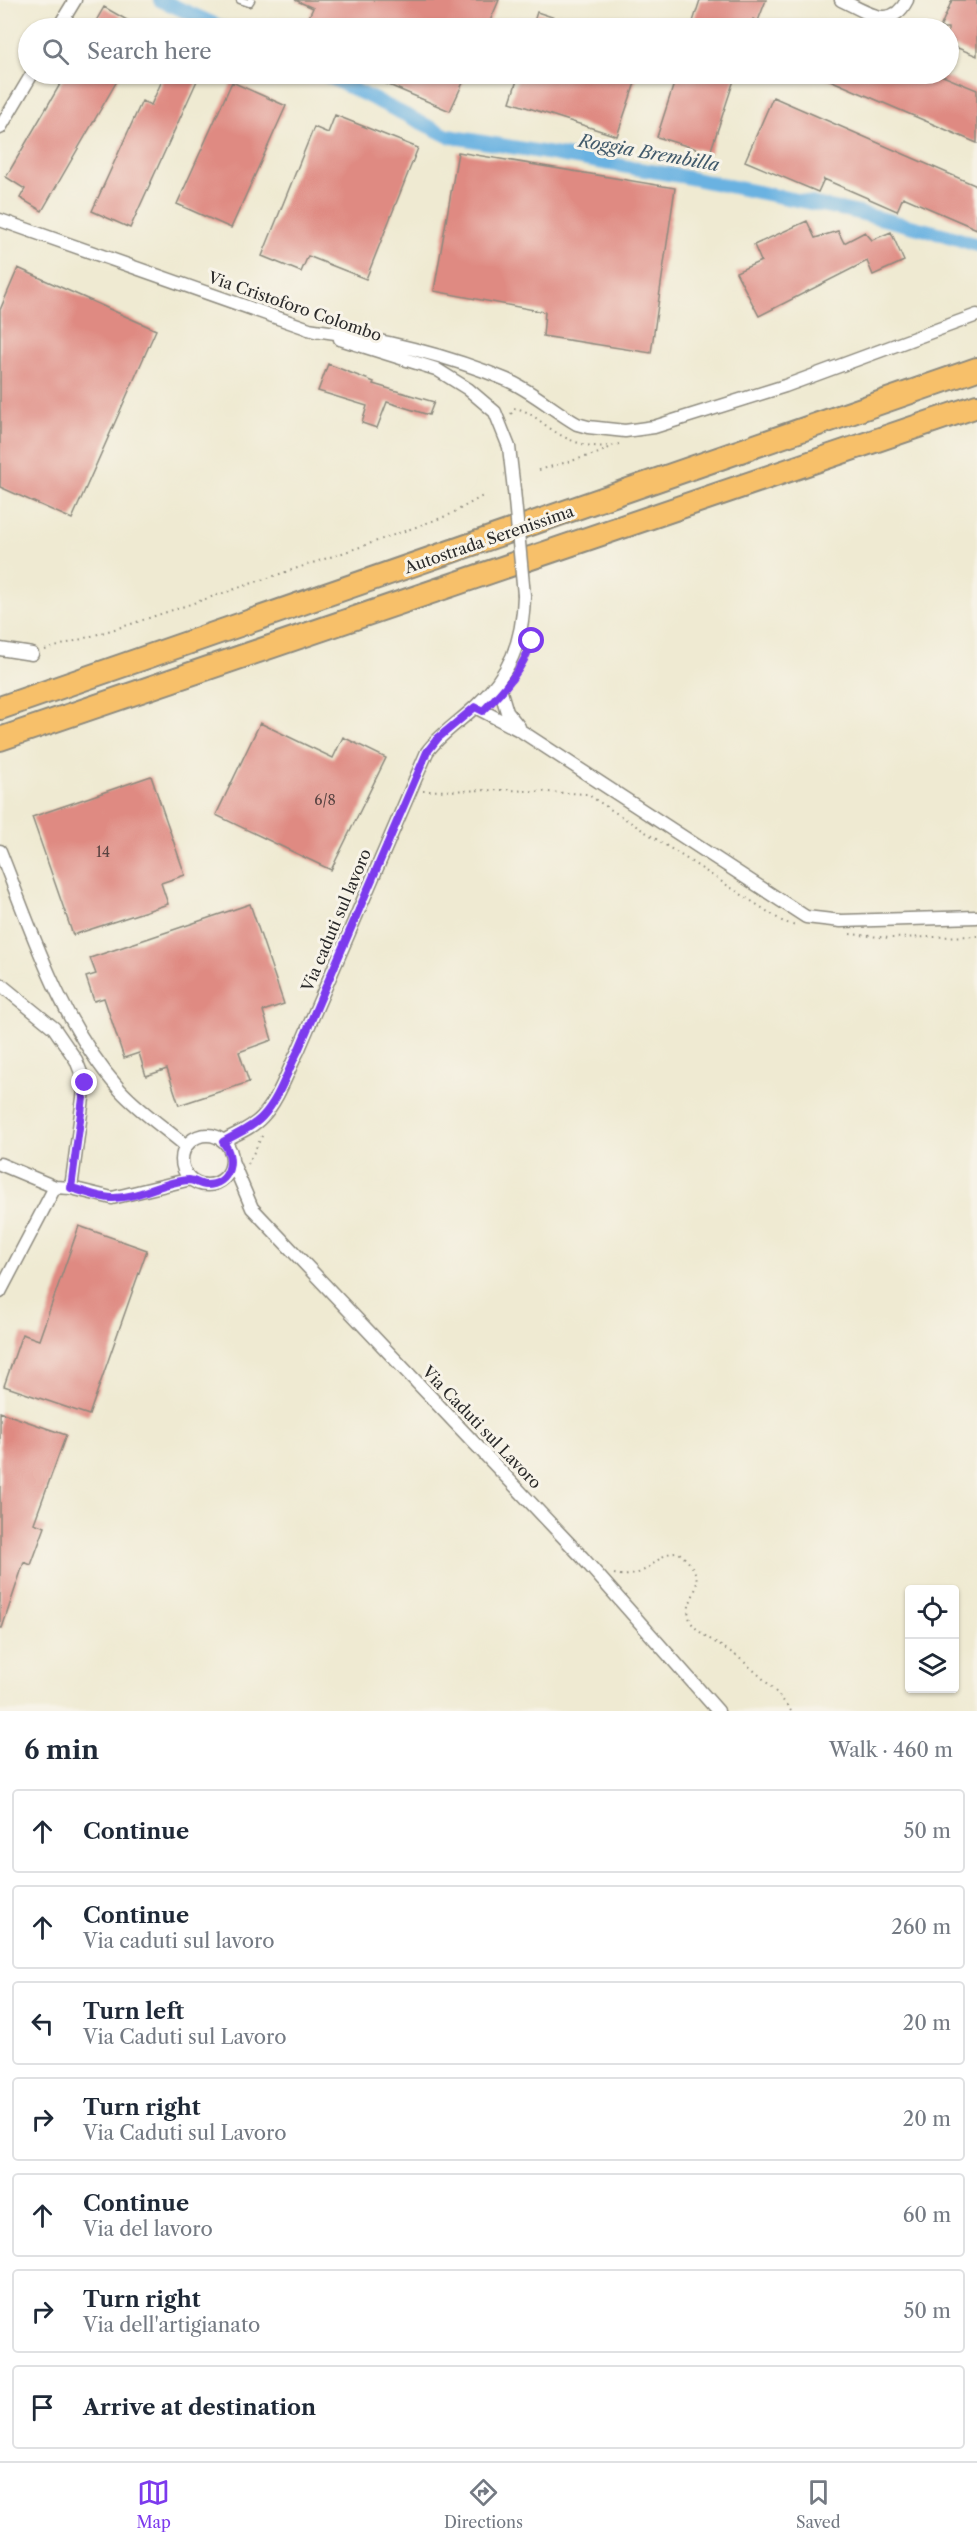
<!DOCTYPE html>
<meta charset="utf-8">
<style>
:root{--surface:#fff;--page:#f6f6f7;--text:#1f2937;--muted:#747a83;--line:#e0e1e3;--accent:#7c3aed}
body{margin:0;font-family:"Libre Caslon Text",serif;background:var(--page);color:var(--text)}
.controls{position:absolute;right:18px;bottom:18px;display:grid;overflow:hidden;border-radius:6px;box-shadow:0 2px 4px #0004}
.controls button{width:54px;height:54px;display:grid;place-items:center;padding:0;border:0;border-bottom:2px solid var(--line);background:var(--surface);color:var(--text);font:30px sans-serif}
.stop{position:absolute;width:18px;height:18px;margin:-14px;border:4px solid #7c3aed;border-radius:50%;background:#fff}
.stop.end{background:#7c3aed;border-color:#fff;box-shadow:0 2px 6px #0008}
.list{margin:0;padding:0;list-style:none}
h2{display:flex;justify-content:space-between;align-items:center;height:78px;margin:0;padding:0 24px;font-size:26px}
h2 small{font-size:20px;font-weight:400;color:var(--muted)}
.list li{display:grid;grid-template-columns:39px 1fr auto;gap:18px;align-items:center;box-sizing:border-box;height:84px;margin:0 12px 12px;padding:0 12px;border:2px solid var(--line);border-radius:6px}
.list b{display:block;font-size:22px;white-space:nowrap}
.list p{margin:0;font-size:20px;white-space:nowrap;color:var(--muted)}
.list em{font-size:20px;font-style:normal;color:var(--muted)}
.icon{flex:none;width:33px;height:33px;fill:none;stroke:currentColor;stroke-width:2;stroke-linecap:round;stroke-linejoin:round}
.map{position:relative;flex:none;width:977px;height:1711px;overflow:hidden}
.search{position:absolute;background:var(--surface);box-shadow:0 2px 4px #0004;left:18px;right:18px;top:18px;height:66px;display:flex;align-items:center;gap:15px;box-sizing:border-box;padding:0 21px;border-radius:33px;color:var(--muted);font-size:22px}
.sheet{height:750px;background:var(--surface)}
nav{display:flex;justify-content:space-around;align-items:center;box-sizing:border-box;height:84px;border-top:2px solid var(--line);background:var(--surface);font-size:16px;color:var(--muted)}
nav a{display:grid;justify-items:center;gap:3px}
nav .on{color:var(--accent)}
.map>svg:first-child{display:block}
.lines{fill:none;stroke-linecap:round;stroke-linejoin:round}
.canal{stroke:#6ab2e1;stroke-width:14}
.building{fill:#df8a82}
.service-casing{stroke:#8d8a7e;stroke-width:9}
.minor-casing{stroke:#8d8a7e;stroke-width:15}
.motorway-casing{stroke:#8d8a7e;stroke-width:26}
.path{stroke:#8d8a7e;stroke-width:2;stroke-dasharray:1.5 4.5;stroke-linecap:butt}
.service{stroke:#fff;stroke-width:6}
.minor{stroke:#fff;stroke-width:12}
.motorway{stroke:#f7c06b;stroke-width:22}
.minor-bridge-casing{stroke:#8d8a7e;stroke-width:15;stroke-linecap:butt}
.minor-bridge{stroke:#fff;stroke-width:12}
.route{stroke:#7c3aed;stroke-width:8}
.labels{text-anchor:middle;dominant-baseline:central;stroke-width:6;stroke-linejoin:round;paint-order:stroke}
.number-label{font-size:14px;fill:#584341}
.street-label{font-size:16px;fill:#2b2b2b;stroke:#f7f3e8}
.water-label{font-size:18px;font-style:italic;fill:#415a6b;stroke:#f7f3e8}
</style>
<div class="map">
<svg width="977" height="1711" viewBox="0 0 977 1711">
<rect width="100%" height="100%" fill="#f7f3e8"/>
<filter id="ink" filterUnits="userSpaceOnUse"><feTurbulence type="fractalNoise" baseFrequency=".0167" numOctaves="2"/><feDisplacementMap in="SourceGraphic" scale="12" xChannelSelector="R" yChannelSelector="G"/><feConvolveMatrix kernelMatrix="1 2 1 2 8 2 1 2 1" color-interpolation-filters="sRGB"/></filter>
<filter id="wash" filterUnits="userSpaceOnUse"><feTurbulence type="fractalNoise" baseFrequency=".008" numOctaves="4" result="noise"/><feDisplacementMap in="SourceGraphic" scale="24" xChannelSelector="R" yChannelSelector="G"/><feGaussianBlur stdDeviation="1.35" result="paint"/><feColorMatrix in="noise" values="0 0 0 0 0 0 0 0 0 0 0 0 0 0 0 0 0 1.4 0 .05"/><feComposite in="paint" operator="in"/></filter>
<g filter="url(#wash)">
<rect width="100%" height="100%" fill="#efead2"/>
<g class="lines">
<path class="canal" d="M160,0L223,28
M323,74L448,136L680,176L859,213L946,235L977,245"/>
</g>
<g id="blocks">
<path class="building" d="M295,0H499L487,28H304L313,8Z
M700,0H766L758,21L753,19L750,28H691Z
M952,0H977V56L948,44V28H940Z
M104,7L141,28H92Z
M537,12L579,26V28H532Z
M66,74H121L42,211L20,198L25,189L6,177Z
M165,74H200L130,228L92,211L142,101L151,105Z
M363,74H467L450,111Z
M519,74H638L617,136L510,102Z
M677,74H736L710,153L657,137Z
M816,74H938L977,90V143Z
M232,82L286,106L231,228L177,204Z
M773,97L977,186V229L903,197L897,211L824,179L818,192L745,161Z
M335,115L418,148L366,279L308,256L301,272L262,256L314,127L328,133Z
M458,152L675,188L651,353L543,336L545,312L434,291Z
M807,221L815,238L838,231L844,243L865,232L872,240L891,232L904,261L873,275L867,261L759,316L736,272L761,261L754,245Z
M18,268L156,330L72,519L0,487V310Z
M328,364L374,382L373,384L434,402L429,415L387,402L377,428L362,423L367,406L318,391Z
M260,723L333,758L343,737L386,758L331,870L216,815Z
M151,776L185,875L161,883L168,904L73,935L32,817Z
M250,904L284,1004L263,1011L272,1040L239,1052L249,1082L179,1105L167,1069L146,1076L139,1053L124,1058L104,998L94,1001L86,977L96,974L90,958Z
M79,1226L147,1250L89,1415L4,1386L22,1334L39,1340Z
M0,1412L66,1435L34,1523L45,1527L31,1565L24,1562L2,1628H0Z"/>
</g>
</g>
<g filter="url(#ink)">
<use href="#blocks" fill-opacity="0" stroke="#8d8a7e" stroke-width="1.5"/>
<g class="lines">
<defs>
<path id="service" d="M240,0L249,3L251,0"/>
<path id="minor" d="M841,0C865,11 891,32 907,0
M58,28L75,0
M0,128L32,74
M0,220L315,331
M308,329C376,338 443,353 507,380C532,391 553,410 577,424L588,427L625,431L654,427L785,386L977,315
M340,339L436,369L468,389L495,412L509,447L514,490
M0,649L32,654
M498,682L507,712L519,727
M475,707L521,731L806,917L841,921L977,917
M0,851C33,934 60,1022 120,1090C139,1111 165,1128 186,1146
M0,984L54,1028L76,1060L85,1083L71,1188
M182 1160a25 25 0 1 1 50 0a25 25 0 1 1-50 0Z
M223,1141C236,1134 252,1128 262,1117C279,1099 287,1072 298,1051L427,752C440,734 458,723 475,707C510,675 523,642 524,595
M232,1161L252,1208L582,1557L718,1711
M0,1164L55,1187
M0,1292L55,1187L71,1188L112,1198L191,1179"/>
<path id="motorway" d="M0,708L977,369
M0,739L977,406"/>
</defs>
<use href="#service" class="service-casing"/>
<use href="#minor" class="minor-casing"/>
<use href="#motorway" class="motorway-casing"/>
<path class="path" d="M511,414L515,408C529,411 537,419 548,427C569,442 592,451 619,444
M539,470L599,453L609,448
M45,650L128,625L363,546L449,515L483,496
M423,791L508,790L587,794L782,921L798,927
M850,934L889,938L977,936
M248,1164L263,1134
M614,1574C649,1582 656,1551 678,1552C719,1586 678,1597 691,1622C698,1635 727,1648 739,1658C758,1673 777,1691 791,1711"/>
<use href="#service" class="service"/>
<use href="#minor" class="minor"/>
<use href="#motorway" class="motorway"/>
<defs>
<path id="minor-bridge" d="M514,490L524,595"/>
</defs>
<use href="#minor-bridge" class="minor-bridge-casing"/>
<use href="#minor-bridge" class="minor-bridge"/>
</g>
</g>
<g class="lines" filter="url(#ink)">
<path class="route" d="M85,1083L71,1188C84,1191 99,1198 112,1198C138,1199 163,1181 189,1180C194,1180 200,1185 206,1185C231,1185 236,1158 223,1142C236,1134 252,1128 262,1117C279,1099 287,1072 298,1051L427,752L438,738L475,707L483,711C504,690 523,669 532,641"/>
</g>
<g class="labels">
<g class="number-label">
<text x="325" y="800">6/8</text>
<text x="103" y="852">14</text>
</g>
<g class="street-label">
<text transform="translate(295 306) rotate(19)">Via Cristoforo Colombo</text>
<text transform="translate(489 539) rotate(-19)">Autostrada Serenissima</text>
<text transform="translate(336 920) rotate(-67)">Via caduti sul lavoro</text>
<text transform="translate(482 1427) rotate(46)">Via Caduti sul Lavoro</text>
</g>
<g class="water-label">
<text transform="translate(649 153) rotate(10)">Roggia Brembilla</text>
</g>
</g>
</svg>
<div class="controls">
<button><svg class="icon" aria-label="locate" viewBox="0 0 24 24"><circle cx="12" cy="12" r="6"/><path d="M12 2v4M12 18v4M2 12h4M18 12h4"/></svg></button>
<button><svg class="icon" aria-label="layers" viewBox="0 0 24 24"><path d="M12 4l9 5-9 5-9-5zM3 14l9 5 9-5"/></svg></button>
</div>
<div class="stop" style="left:532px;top:641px"></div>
<div class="stop end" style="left:85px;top:1083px"></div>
<div class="search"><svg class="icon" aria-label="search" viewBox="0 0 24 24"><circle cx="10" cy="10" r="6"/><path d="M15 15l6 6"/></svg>Search here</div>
</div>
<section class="sheet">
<h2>6 min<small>Walk · 460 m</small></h2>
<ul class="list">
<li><svg class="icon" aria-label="ahead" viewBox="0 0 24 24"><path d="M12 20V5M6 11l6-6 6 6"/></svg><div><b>Continue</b></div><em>50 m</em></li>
<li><svg class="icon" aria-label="ahead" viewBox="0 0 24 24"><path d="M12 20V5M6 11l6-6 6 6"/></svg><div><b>Continue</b><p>Via caduti sul lavoro</p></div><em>260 m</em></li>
<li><svg class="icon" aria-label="left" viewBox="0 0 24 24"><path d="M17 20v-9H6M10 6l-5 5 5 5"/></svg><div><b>Turn left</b><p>Via Caduti sul Lavoro</p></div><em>20 m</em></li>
<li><svg class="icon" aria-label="right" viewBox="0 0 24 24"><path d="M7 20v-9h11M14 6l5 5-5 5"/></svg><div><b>Turn right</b><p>Via Caduti sul Lavoro</p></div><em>20 m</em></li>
<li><svg class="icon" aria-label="ahead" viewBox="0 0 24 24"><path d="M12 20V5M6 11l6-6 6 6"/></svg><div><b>Continue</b><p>Via del lavoro</p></div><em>60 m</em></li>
<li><svg class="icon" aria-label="right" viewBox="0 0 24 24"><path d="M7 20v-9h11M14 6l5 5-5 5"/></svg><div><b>Turn right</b><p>Via dell'artigianato</p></div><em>50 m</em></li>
<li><svg class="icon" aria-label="arrive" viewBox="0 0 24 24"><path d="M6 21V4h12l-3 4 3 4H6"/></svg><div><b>Arrive at destination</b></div></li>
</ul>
</section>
<nav>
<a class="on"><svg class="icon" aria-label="map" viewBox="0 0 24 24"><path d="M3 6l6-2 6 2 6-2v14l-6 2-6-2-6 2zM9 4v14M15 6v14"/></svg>Map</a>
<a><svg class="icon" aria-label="directions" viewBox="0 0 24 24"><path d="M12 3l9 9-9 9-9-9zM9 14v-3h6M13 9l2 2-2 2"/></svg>Directions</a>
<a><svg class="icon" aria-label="saved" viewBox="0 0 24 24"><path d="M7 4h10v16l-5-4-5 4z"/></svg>Saved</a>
</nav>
